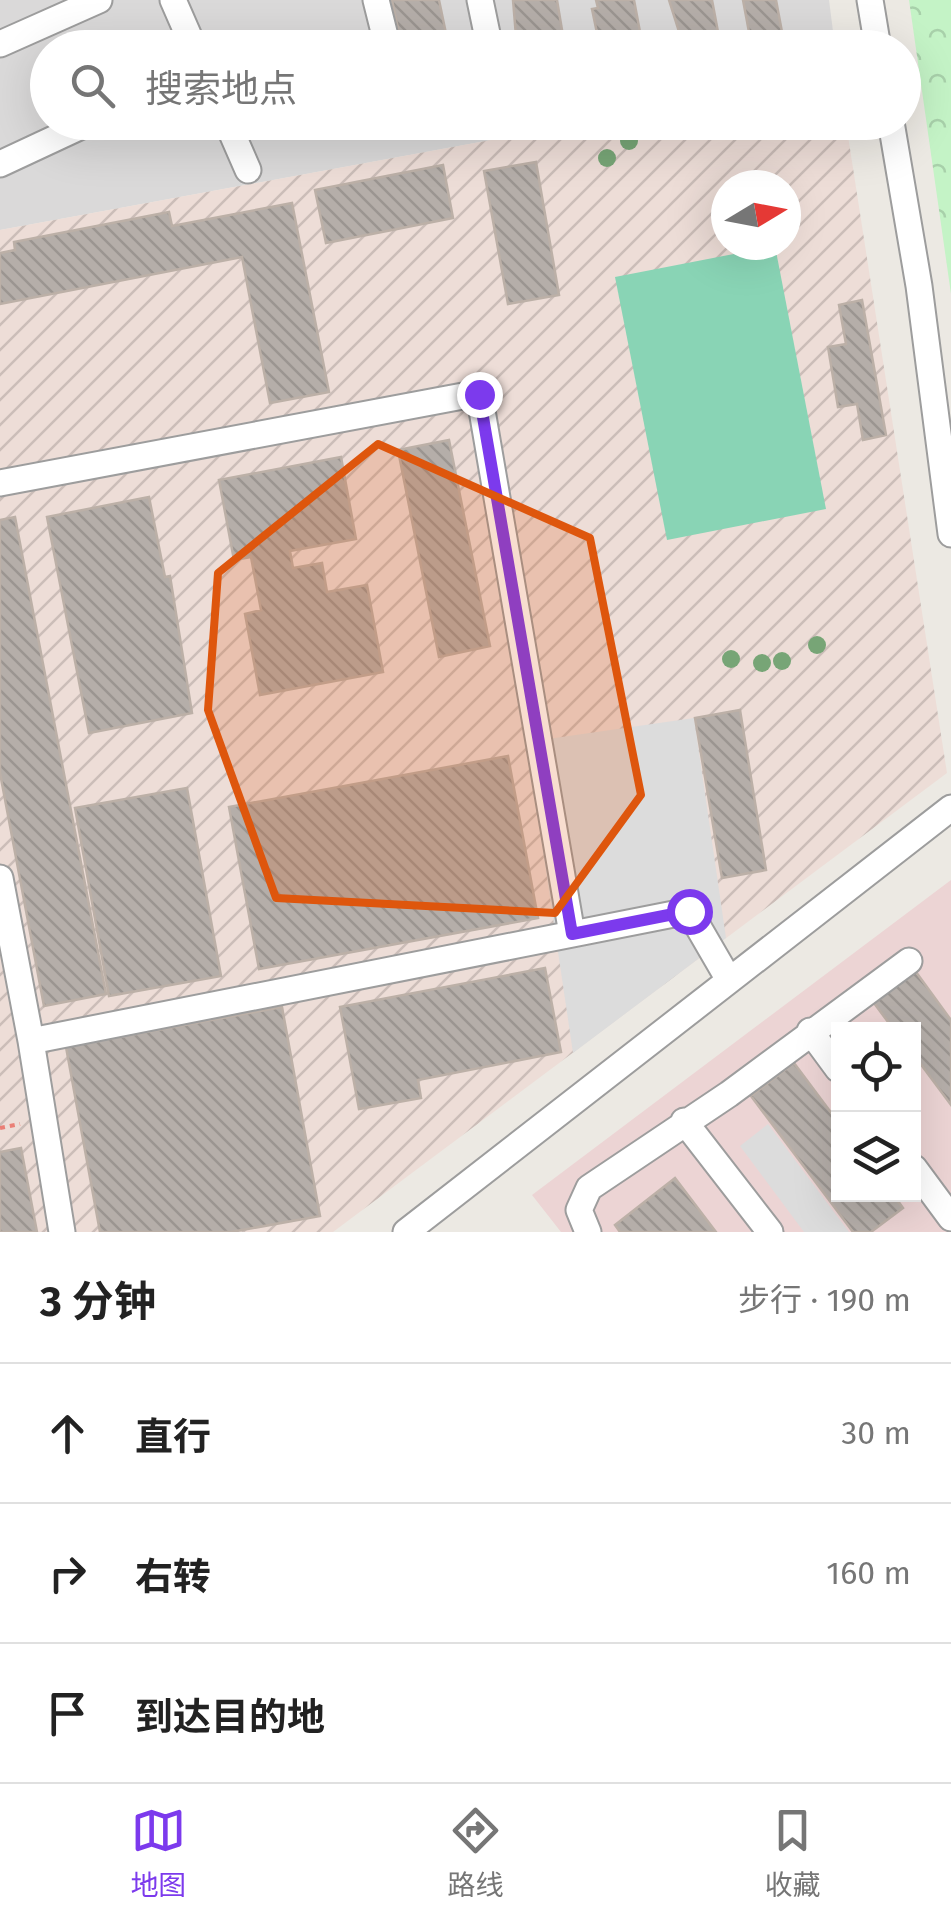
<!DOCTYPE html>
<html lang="zh">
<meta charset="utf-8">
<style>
:root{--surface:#fff;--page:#f2f2f2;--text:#222;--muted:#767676;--line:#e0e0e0;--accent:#7c3aed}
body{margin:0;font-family:"Fira Sans","Noto Sans SC",sans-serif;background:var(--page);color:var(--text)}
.controls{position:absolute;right:30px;bottom:30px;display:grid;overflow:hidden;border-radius:0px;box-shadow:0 10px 40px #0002}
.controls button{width:90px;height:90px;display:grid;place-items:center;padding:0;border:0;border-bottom:2px solid var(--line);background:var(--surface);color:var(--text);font:50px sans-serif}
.compass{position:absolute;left:711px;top:170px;width:90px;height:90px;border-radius:50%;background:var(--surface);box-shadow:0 10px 40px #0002;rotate:80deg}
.stop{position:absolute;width:30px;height:30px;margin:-22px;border:8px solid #7c3aed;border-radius:50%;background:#fff}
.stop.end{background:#7c3aed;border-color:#fff;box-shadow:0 2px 10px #0008}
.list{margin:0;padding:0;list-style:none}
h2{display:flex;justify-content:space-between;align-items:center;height:130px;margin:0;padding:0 40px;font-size:42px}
h2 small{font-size:32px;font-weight:400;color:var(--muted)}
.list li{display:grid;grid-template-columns:65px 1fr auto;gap:30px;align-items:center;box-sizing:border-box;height:140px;padding:0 40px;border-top:2px solid var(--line)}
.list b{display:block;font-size:38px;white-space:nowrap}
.list em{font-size:32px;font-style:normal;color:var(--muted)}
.icon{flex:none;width:55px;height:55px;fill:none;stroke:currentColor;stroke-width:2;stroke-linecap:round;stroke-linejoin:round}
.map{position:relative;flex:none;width:951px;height:1232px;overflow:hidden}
.search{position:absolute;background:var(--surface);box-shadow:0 10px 40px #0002;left:30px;right:30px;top:30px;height:110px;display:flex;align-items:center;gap:25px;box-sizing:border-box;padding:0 35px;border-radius:55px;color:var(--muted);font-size:38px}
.sheet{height:550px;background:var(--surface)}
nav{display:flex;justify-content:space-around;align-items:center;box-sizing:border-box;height:140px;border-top:2px solid var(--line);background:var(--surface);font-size:28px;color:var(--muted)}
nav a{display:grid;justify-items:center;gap:5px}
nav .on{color:var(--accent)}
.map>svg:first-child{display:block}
.residential{fill:#dad9d9}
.commercial{fill:#ecd4d4;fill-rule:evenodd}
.military{fill:url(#military-furrows);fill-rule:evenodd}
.park{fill:url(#park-crowns)}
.pitch{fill:#89d4b5}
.parking{fill:#dcdcdc}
.building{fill:url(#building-back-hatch);stroke:#bcb0a7;stroke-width:2.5}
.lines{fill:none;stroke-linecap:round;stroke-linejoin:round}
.minor-casing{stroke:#9d9d9d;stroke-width:29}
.path{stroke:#ea7f76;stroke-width:4;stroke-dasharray:5 5;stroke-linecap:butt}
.minor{stroke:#fff;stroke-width:25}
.tree{fill:#77a576}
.route{stroke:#7c3aed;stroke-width:12}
.marked{fill:#de560d;fill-opacity:0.2;stroke:#de560d;stroke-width:8;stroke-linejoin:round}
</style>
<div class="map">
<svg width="951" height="1232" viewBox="0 0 951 1232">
<defs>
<pattern id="military-furrows" width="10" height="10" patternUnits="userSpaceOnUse" patternTransform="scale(2.5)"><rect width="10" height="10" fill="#edddd7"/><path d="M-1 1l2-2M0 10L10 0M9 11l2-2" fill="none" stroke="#cbbdb8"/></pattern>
<pattern id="park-crowns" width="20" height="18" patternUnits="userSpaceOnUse" patternTransform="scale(2.5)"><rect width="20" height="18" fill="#c4f3c6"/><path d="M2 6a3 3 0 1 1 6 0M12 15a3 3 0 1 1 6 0" fill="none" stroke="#a8d0aa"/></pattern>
<pattern id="building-back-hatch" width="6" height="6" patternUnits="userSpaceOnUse" patternTransform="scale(2.5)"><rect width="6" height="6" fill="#b5aea9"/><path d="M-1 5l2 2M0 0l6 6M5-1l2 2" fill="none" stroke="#9b9591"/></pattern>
</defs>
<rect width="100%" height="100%" fill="#ece9e3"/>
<path class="residential" d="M0,0H829L835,47L48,48V122L584,123L0,230Z"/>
<path class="commercial" d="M951,880V1232H561L532,1195ZM838,1030H914V1194H838Z"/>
<path class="military" d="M584,123H846L947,773L333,1232H0V230ZM726,185H786V245H726Z"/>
<path class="park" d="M909,0H951V294Z"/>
<path class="pitch" d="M775,246L826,509L667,540L615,277Z"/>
<path class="parking" d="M694,718L726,938L573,1053L527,742Z
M768,1124L849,1232H804L740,1146Z"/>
<path class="building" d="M392,0H439L449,48H402Z
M513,0H557L565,48H517Z
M596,0H634L643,48H605L602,32L597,33L592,9L598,8Z
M669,0H712L721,48H678L683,44Z
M743,0H776L785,48H752Z
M536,162L559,295L508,304L484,171Z
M443,165L453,218L326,243L315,190Z
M292,203L329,392L270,403L242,257L0,304V253L15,250L14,242L169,212L172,226Z
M862,300L886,435L863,440L857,404L838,407L828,347L846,344L839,305Z
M449,440L490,646L439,657L398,450Z
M341,457L356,539L290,551L293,568L322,563L327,592L367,585L383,672L260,695L245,614L261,610L251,557L234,560L219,480Z
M149,497L165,577L170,576L192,713L89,733L47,517Z
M15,517L106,994L44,1006L0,773V520Z
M740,710L766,870L722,878L695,718Z
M508,756L538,918L259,969L229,807Z
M187,788L221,976L109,996L75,808Z
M545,968L561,1052L418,1080L421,1098L359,1109L340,1007Z
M916,972L951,1020V1105L914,1055V1030H894L874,1003Z
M282,1007L320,1216L231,1232H100L66,1047Z
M794,1063L838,1122V1194H893L903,1208L871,1232H853L751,1096Z
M21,1148L37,1232H0V1152Z
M675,1178L716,1232H620L615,1225Z"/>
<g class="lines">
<defs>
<path id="minor" d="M173,0L194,48
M376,0L388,48
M480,0L490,48
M870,0L878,48
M0,44L99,0
M227,122L248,170
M891,122L919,286L951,534
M0,164L90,122
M0,483L479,393L572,934
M0,878L31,1041L689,911L729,980
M810,1031L838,1069
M31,1041L62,1232
M684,1121L770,1232
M914,1168L951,1218
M406,1232L951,808
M588,1232L579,1210L589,1188L729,1094L909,961"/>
</defs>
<use href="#minor" class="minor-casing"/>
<path class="path" d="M0,1128L20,1124"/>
<use href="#minor" class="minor"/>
</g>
<g class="tree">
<circle cx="629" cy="141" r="9"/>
<circle cx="607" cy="158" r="9"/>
<circle cx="817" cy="645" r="9"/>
<circle cx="731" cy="659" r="9"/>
<circle cx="782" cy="661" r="9"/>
<circle cx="762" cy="663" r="9"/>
</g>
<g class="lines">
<path class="route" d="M479,394L572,934L689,911"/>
</g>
<path class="marked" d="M378,444L590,538L641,795L555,913L276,898L208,710L218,573Z"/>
</svg>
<div class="controls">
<button><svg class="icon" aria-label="locate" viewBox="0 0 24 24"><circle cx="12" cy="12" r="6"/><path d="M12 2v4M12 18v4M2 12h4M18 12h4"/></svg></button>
<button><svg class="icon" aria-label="layers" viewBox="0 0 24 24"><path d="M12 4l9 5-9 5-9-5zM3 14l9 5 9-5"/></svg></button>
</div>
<svg class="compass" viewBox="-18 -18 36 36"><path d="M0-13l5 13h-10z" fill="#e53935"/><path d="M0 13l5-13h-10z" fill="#767676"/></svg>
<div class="stop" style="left:689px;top:911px"></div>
<div class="stop end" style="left:479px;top:394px"></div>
<div class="search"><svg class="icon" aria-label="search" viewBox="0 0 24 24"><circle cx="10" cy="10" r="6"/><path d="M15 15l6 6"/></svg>搜索地点</div>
</div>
<section class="sheet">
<h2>3 分钟<small>步行 · 190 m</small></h2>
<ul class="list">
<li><svg class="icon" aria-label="ahead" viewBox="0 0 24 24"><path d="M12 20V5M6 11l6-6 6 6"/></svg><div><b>直行</b></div><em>30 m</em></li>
<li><svg class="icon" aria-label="right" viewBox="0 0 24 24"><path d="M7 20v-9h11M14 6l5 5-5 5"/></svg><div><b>右转</b></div><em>160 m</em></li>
<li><svg class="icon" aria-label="arrive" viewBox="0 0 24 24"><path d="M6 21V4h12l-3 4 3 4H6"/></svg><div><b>到达目的地</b></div></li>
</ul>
</section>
<nav>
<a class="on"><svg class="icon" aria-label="map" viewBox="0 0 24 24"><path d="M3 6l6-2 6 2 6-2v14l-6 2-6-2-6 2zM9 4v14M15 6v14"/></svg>地图</a>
<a><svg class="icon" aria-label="directions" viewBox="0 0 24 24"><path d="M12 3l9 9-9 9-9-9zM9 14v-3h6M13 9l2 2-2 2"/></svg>路线</a>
<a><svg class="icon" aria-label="saved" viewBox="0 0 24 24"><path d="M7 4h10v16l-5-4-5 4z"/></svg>收藏</a>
</nav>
